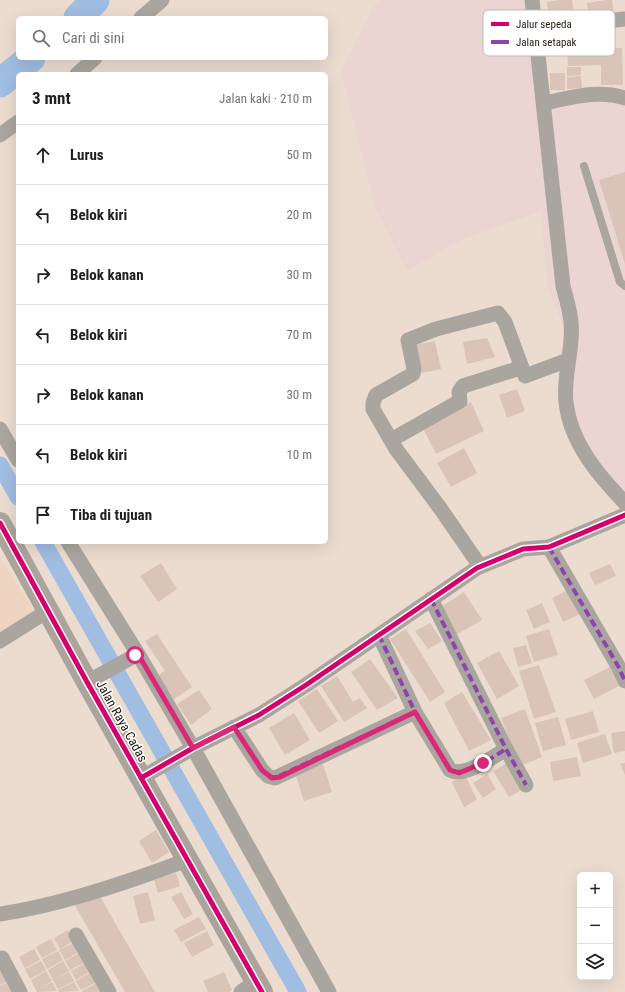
<!DOCTYPE html>
<html lang="id">
<meta charset="utf-8">
<style>
:root{--surface:#fff;--page:#f6f6f6;--text:#202124;--muted:#757577;--line:#e0e0e0}
body{margin:0;font-family:"Roboto Condensed",sans-serif;background:var(--page);color:var(--text)}
.controls{position:absolute;right:12px;bottom:12px;display:grid;overflow:hidden;border-radius:6px;box-shadow:0 4px 16px #0002}
.controls button{width:36px;height:36px;display:grid;place-items:center;padding:0;border:0;border-bottom:1px solid var(--line);background:var(--surface);color:var(--text);font:20px sans-serif}
.stop{position:absolute;width:12px;height:12px;margin:-9px;border:3px solid #db2777;border-radius:50%;background:#fff}
.stop.end{background:#db2777;border-color:#fff;box-shadow:0 1px 4px #0008}
.list{margin:0;padding:0;list-style:none}
h2{display:flex;justify-content:space-between;align-items:center;height:52px;margin:0;padding:0 16px;font-size:17px}
h2 small{font-size:13px;font-weight:400;color:var(--muted)}
.list li{display:grid;grid-template-columns:26px 1fr auto;gap:12px;align-items:center;box-sizing:border-box;height:60px;padding:0 16px;border-top:1px solid var(--line)}
.list b{display:block;font-size:15px;white-space:nowrap}
.list em{font-size:13px;font-style:normal;color:var(--muted)}
.icon{flex:none;width:22px;height:22px;fill:none;stroke:currentColor;stroke-width:2;stroke-linecap:round;stroke-linejoin:round}
.map{position:relative;flex:none;width:625px;height:992px;overflow:hidden}
.search{position:absolute;background:var(--surface);box-shadow:0 4px 16px #0002;left:16px;top:16px;width:312px;height:44px;display:flex;align-items:center;gap:10px;box-sizing:border-box;padding:0 14px;border-radius:6px;color:var(--muted);font-size:15px}
.panel{position:absolute;background:var(--surface);box-shadow:0 4px 16px #0002;left:16px;top:72px;width:312px;height:472px;border-radius:6px}
.map>svg:first-child{display:block}
.built{fill:#efd5c1}
.industrial{fill:#ead5d3}
.lines{fill:none;stroke-linecap:round;stroke-linejoin:round}
.canal{stroke:#a0bde2;stroke-width:17}
.river{stroke:#a0bde2;stroke-width:29}
.building{fill:#d9c4b7}
.lane{stroke:#aaa59e;stroke-width:8}
.street{stroke:#aaa59e;stroke-width:15}
.secondary{stroke:#aba49c;stroke-width:22}
.quiet{stroke:#8e44ad;stroke-width:4;stroke-dasharray:8 4;stroke-linecap:butt}
.cycleway-casing{stroke:#fff;stroke-width:8}
.cycleway{stroke:#d6006c;stroke-width:5}
.route{stroke:#db2777;stroke-width:5}
.labels{text-anchor:middle;dominant-baseline:central;stroke-width:3;stroke-linejoin:round;paint-order:stroke}
.street-label{font-size:13px;fill:#251b13;stroke:#fff}
.key{fill:#fff;stroke:#bebbb8;stroke-width:1}
.key-label{font-size:11px;fill:#251b13}
</style>
<div class="map">
<svg width="625" height="992" viewBox="0 0 625 992">
<rect width="100%" height="100%" fill="#ecdcd0"/>
<path class="built" d="M0,557L40,621L0,636Z"/>
<path class="industrial" d="M380,0H532L550,109L604,100L625,105V504L568,427L555,362L566,334L547,286L541,211L463,239L407,271L376,209L357,138L341,71L372,9Z"/>
<g class="lines">
<path class="canal" d="M0,465L18,497
M43,542L298,992"/>
<path class="river" d="M78,18L95,0
M0,83L31,58"/>
</g>
<path class="building" d="M560,0H572L575,21L550,25L547,2Z
M606,0H612L614,14L589,18L587,3Z
M622,48L623,85H601V65L568,66L567,50Z
M567,67H581V75L567,76Z
M550,73H565V90H550Z
M581,76L582,88L567,89V77Z
M625,172V264L599,180Z
M487,338L495,357L467,364L463,342Z
M435,341L441,369L422,373L415,345Z
M517,389L525,411L507,418L499,395Z
M471,402L484,431L436,454L422,426Z
M464,448L477,473L451,487L437,463Z
M161,563L177,589L158,602L140,576Z
M610,564L616,576L595,585L589,573Z
M568,590L580,614L563,622L552,598Z
M464,592L482,620L456,635L439,608Z
M542,603L550,622L534,629L526,610Z
M430,623L442,641L428,649L415,631Z
M406,629L445,692L430,702L390,639Z
M549,629L558,655L534,662L526,636Z
M157,634L192,687L173,700L158,675L165,671L145,641Z
M526,645L532,663L518,667L513,648Z
M499,651L519,686L497,699L477,663Z
M370,659L398,698L377,710L351,672Z
M539,665L556,712L534,719L519,671Z
M610,667L619,686L594,699L584,680Z
M337,676L353,702L360,698L367,708L344,722L321,686Z
M317,689L338,721L319,733L298,701Z
M199,690L212,709L191,725L177,704Z
M462,692L491,740L469,751L444,703Z
M525,709L542,757L520,766L501,718Z
M593,711L599,732L571,740L565,719Z
M294,713L310,740L285,755L269,728Z
M558,717L566,745L543,751L535,723Z
M625,731V751L614,753L611,733Z
M605,734L612,754L583,763L577,743Z
M577,757L581,776L553,781L550,762Z
M507,763L523,789L509,797L493,771Z
M620,763H625V775Z
M323,764L332,792L304,801L295,773Z
M487,774L496,789L483,798L473,783Z
M465,775L477,800L464,807L452,782Z
M156,830L169,852L152,863L139,841Z
M176,873L180,886L158,893L154,880Z
M97,891L118,928L155,992H125L74,904Z
M148,892L155,920L140,924L133,896Z
M181,892L193,914L184,919L171,897Z
M199,917L206,929L181,942L174,930Z
M68,930L74,941L60,949L54,938Z
M207,931L214,945L192,957L184,943Z
M51,939L57,950L42,958L36,947Z
M75,942L80,951L65,960L59,950Z
M34,949L40,960L25,968L19,957Z
M58,951L63,960L47,969L42,959Z
M81,952L86,962L70,970L65,961Z
M41,961L46,970L30,979L25,969Z
M63,961L69,971L53,980L48,970Z
M86,963L91,971L76,980L71,971Z
M4,970L10,980L0,985V972Z
M46,971L52,981L36,990L31,980Z
M69,972L74,981L58,989L53,980Z
M91,972L97,982L81,990L76,981Z
M224,972L232,990L229,992H208L203,981Z
M10,981L12,992H0V986Z
M52,982L57,991L37,992L36,990Z
M74,982L79,991L59,992L58,990Z
M97,983L102,992H82V991Z"/>
<g class="lines">
<path class="lane" d="M584,166L620,282L625,286"/>
<path class="street" d="M532,0L563,286C566,298 570,310 571,322C574,348 563,375 566,402C570,442 598,475 625,503
M141,18L162,0
M535,30L624,19
M77,74L95,58
M544,103C570,98 598,89 625,98
M0,135L18,122
M0,429L18,460
M391,440L460,401L459,392L463,386L520,368
M68,542L138,654L193,748L329,992
M549,547L618,666L625,681
M480,566L440,508L396,449L373,409V403L376,395L413,374L414,369L408,340L436,329L498,313L505,322L525,376L568,360
M431,599L506,749L526,785
M379,635L415,712L450,770C464,778 493,757 506,749
M0,641L49,610
M87,682L138,654
M234,727L262,770L268,776L275,778L415,712
M141,778L193,748L259,715L306,685L477,568L523,549L549,547L625,515
M0,914C62,905 129,882 187,860
M76,935L109,992
M2,958L20,992
M241,992L256,981"/>
<path class="secondary" d="M0,523L87,682L262,992"/>
<path class="quiet" d="M549,547L618,666L625,681
M431,599L506,749L526,785
M379,635L415,712L450,770C464,778 493,757 506,749
M234,727L262,770L268,776L275,778L415,712"/>
<defs>
<path id="cycleway" d="M0,523L87,682L262,992
M141,778L193,748L259,715L306,685L477,568L523,549L549,547L625,515"/>
</defs>
<use href="#cycleway" class="cycleway-casing"/>
<use href="#cycleway" class="cycleway"/>
</g>
<g class="lines">
<path class="route" d="M135,655L138,654L193,748L234,727L262,770L272,778L280,777L415,712L450,770L459,773L483,763"/>
</g>
<g class="labels">
<g class="street-label">
<text transform="translate(122 721) rotate(61)">Jalan Raya Cadas</text>
</g>
</g>
<rect x="483" y="10" width="132" height="46" rx="6" class="key"/>
<rect x="491" y="22" width="18" height="4" fill="#d6006c"/>
<rect x="491" y="40" width="18" height="4" fill="#8e44ad"/>
<g class="key-label">
<text x="516" y="28">Jalur sepeda</text>
<text x="516" y="46">Jalan setapak</text>
</g>
</svg>
<div class="controls">
<button>+</button>
<button>−</button>
<button><svg class="icon" aria-label="layers" viewBox="0 0 24 24"><path d="M12 4l9 5-9 5-9-5zM3 14l9 5 9-5"/></svg></button>
</div>
<div class="stop" style="left:135px;top:655px"></div>
<div class="stop end" style="left:483px;top:763px"></div>
<div class="search"><svg class="icon" aria-label="search" viewBox="0 0 24 24"><circle cx="10" cy="10" r="6"/><path d="M15 15l6 6"/></svg>Cari di sini</div>
<section class="panel">
<h2>3 mnt<small>Jalan kaki · 210 m</small></h2>
<ul class="list">
<li><svg class="icon" aria-label="ahead" viewBox="0 0 24 24"><path d="M12 20V5M6 11l6-6 6 6"/></svg><div><b>Lurus</b></div><em>50 m</em></li>
<li><svg class="icon" aria-label="left" viewBox="0 0 24 24"><path d="M17 20v-9H6M10 6l-5 5 5 5"/></svg><div><b>Belok kiri</b></div><em>20 m</em></li>
<li><svg class="icon" aria-label="right" viewBox="0 0 24 24"><path d="M7 20v-9h11M14 6l5 5-5 5"/></svg><div><b>Belok kanan</b></div><em>30 m</em></li>
<li><svg class="icon" aria-label="left" viewBox="0 0 24 24"><path d="M17 20v-9H6M10 6l-5 5 5 5"/></svg><div><b>Belok kiri</b></div><em>70 m</em></li>
<li><svg class="icon" aria-label="right" viewBox="0 0 24 24"><path d="M7 20v-9h11M14 6l5 5-5 5"/></svg><div><b>Belok kanan</b></div><em>30 m</em></li>
<li><svg class="icon" aria-label="left" viewBox="0 0 24 24"><path d="M17 20v-9H6M10 6l-5 5 5 5"/></svg><div><b>Belok kiri</b></div><em>10 m</em></li>
<li><svg class="icon" aria-label="arrive" viewBox="0 0 24 24"><path d="M6 21V4h12l-3 4 3 4H6"/></svg><div><b>Tiba di tujuan</b></div></li>
</ul>
</section>
</div>
